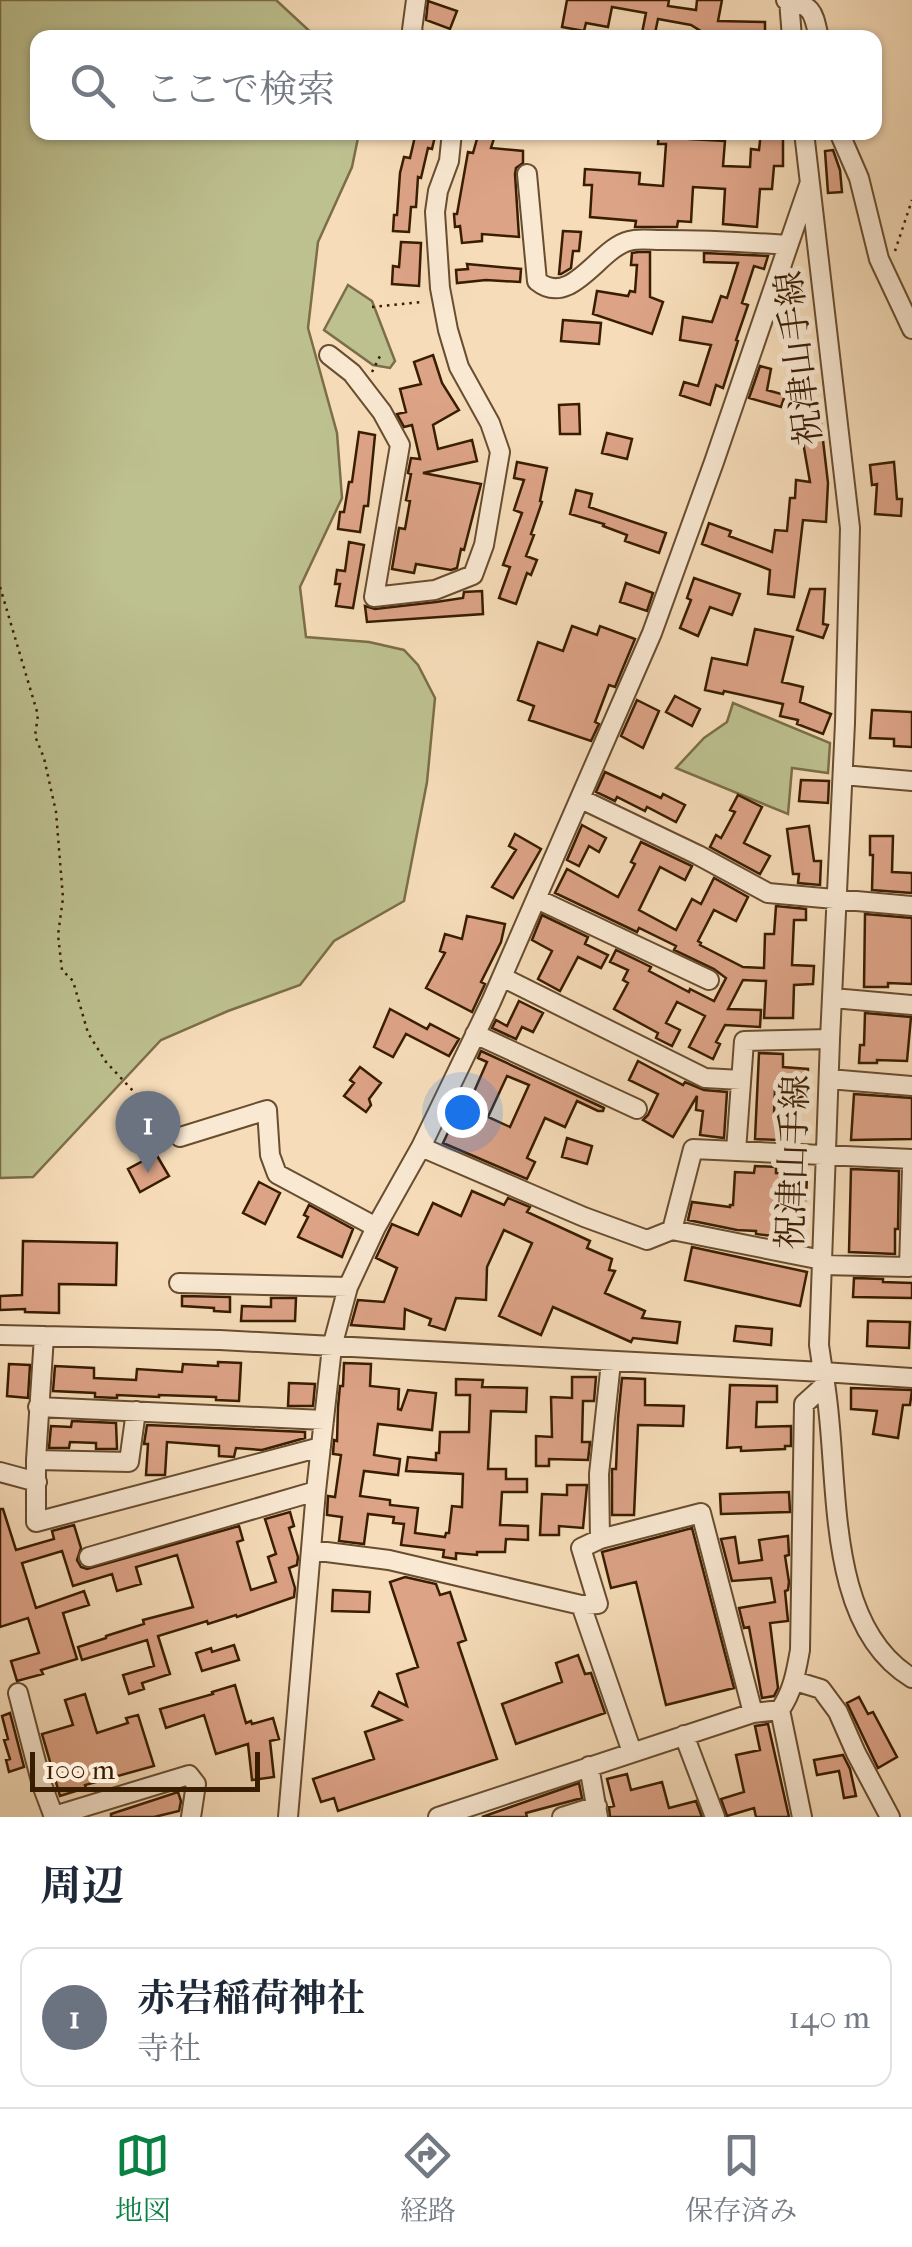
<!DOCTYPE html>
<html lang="ja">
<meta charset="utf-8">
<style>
:root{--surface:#fff;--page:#f2f2f3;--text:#1f2937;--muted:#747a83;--line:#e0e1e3;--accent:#0b8043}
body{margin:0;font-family:"IM FELL French Canon","Noto Serif JP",serif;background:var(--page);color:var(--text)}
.scale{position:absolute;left:30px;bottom:25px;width:230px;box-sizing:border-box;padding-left:10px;border:5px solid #391d01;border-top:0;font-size:28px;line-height:35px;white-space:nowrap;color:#391d01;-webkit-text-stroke:8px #f9e8d2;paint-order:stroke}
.you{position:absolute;left:462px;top:1112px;width:35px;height:35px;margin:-25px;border:8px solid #fff;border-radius:50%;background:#1a73e8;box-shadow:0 0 0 15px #1a73e833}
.badge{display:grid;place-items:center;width:65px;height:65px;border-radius:50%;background:var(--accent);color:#fff;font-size:32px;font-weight:700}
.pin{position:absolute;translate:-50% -82px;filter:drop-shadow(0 2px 5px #0008)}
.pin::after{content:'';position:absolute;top:52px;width:35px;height:30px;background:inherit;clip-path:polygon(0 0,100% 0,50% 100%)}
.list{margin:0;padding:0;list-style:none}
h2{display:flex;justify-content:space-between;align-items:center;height:130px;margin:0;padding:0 40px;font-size:42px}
h2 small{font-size:32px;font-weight:400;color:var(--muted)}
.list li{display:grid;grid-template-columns:65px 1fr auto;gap:30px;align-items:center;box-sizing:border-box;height:140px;margin:0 20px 20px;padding:0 20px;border:2px solid var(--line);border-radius:20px}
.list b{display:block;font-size:38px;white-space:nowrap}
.list p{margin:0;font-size:32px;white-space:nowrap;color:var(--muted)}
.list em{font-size:32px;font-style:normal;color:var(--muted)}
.icon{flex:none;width:55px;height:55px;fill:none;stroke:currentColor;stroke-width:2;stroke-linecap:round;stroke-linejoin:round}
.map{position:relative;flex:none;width:912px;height:1817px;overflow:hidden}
.search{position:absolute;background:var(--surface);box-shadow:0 2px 8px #0004;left:30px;right:30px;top:30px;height:110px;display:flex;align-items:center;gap:25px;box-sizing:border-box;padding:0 35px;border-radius:20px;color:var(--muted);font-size:38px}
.sheet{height:290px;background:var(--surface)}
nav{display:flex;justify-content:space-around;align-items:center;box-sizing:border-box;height:140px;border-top:2px solid var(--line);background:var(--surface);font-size:28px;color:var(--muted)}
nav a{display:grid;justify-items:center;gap:5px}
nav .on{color:var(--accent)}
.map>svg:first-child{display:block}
.green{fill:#bdc08f;stroke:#7b6e48;stroke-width:2.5}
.building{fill:#dda387;stroke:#391d01;stroke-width:2.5;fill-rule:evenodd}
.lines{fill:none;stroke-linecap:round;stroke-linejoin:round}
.minor-casing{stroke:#684d2f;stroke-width:22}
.path{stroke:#391d01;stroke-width:2.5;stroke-dasharray:2.5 5;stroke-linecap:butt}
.minor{stroke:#f9e8d2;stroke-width:18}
.labels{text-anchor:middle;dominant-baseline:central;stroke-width:10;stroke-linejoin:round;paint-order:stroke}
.street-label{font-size:35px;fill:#391d01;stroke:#f9e8d2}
</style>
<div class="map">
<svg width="912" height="1817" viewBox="0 0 912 1817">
<rect width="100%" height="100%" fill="#f6dcb9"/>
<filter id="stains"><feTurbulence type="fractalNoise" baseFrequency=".002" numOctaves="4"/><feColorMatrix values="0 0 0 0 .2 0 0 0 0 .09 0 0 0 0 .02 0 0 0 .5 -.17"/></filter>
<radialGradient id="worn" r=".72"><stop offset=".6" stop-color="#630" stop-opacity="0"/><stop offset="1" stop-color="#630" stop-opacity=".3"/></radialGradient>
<path class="green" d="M0,0H276L316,37L38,38V132L359,133L352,167L318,242L308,328L337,433L342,498L300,587L306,637L369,642L404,650L418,665L435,698L427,782L404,901L334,941L300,985L228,1011L161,1040L33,1177L0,1178Z
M348,285L372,301L395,361L390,368L373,365L324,330Z
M733,703L830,743L828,773L792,768L788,814L676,768L704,738L727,722Z"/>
<path class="building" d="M567,0H669L668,6L696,10L697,0H722L718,21L765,22V38H712L691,25L658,19L654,38H641L646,13L612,7L608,27L586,23L584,31L562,27Z
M428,1L457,11L450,29L426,20Z
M416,132H436L432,149L428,148L421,178L418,177L416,207H411L409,232L393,231L394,215H397L400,173L404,157L410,158Z
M479,132H496L491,148L523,151V163L516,168L515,174L519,237L482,234V241L462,243L460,226L455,227L454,214H457L468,152L473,153Z
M659,132H691L690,139L725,141L723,166L750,167L751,149L759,150L761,132H783V166H774L772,189H760L757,227L723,224L725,189L693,187L691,222L678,221L677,227H635L636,221L590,217L592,185H584L585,169L640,173L639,184L663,186L666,144H658Z
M833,150L840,170L842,192L828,193L825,151Z
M563,231L581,232L579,251H573L571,268L561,274H559Z
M401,242L421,243L419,286L392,284L393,266L399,267Z
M638,252H650V297L663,302L652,334L593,314L597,291L628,296L630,291L635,292L637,265H631L632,253Z
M704,253L768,256L764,269L754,266L742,303L748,305L736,340L738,341L723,388L716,385L710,405L680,395L684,382L698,386L711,345L680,340L683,317L712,322L721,296L727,298L738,263L704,262Z
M467,264L521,269L520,282L486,280L457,283L456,270L468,269Z
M563,320L601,323L599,344L561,341Z
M433,355L442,383L459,410L433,425L438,449L472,440L477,461L423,473L481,484L464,550L461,549L457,568L451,570L416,564L414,573L392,569L399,528L405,529L410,501L406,500L411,474L408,473L411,458L420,459L412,425L404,427L397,414L406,412L400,389L421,384L414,362Z
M760,366L771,369L767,390L785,395L781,407L749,398Z
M579,404L580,434H560L559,405Z
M821,423L828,483L826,522L803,520L794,597L768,594L770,570L702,544L709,523L731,531L729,536L772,552L775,530L787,531L790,498H795L796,480L810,482L800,425Z
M359,432L375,435L368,506H364L360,532L338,529L340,512H344L349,482H352Z
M607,433L632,439L627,459L602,453Z
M517,462L547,468L540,501L542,502L531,534L534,535L526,556L537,560L531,575L527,573L516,604L499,598L510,567L503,565L522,513L514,510L524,480L514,478Z
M894,462L897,499H902L901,516L875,514L877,484L872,485L870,465Z
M576,490L592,494L589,507L666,533L659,553L625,541L627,535L603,526L604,524L570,514Z
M349,542L364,545L353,608L336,606L340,584H335L337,570L345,571Z
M694,578L740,594L732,615L710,607L698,636L680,628L691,600L687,598Z
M626,583L653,593L647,611L620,602Z
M810,589H825L823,624L828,625L823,638L797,630Z
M482,591L483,614L367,622L365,606L375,609L436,602L463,598L464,592Z
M572,626L597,635L600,626L635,639L615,687L609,685L595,722L599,724L591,741L529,720L534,706L518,700L538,642L563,651Z
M755,629L793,637L782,682L803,687L800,702L831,714L823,734L797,724L798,720L780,716L783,704L724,691L723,694L705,690L712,658L747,665Z
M675,696L700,709L692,726L666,712Z
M637,700L659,711L643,748L621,736Z
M872,710L912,712V747L894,746V739L870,738Z
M605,772L661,798L663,794L685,805L676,822L647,807L645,811L617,797L615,801L596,792Z
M801,780L829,781L828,803L799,801Z
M738,795L762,807L744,843L770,856L760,874L710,847L716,835L721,838L735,812L730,810Z
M582,825L606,838L599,852L589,846L579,866L567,860Z
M809,826L814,861H821L820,885L798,883L799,874H793L787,829Z
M515,834L541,849L513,898L492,887L516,850L509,846Z
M870,836H893L892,872L912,873V893L872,890L873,855H870Z
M641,842L692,866L685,880L660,867L639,910L676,930L692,899L701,904L714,878L748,897L736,921L714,910L698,941L701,943L700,945L743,967L764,968L765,934H774L776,906L806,909V920H794L792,965L814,966L813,984L794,985L793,1018H764L766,981L743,980L728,1009L761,1010L760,1027L725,1025L716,1042L720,1044L713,1059L689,1047L705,1016L677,1002L666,1023L680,1030L672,1046L656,1038L658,1033L614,1009L628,983L623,980L628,970L610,962L616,950L651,967L649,971L689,992L690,989L714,1001L726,978L714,969L674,950L676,946L639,928L637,932L555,893L567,869L618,897L635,864L631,862Z
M865,914L912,918V984L888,983V987H864Z
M542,915L588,937L585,944L608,955L601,968L578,957L560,991L538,979L552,951L532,940Z
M467,916L505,924L501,942L481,982L485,984L472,1012L426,988L445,953L440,951L445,934L462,939Z
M519,1001L543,1013L533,1032L522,1027L516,1039L492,1028L496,1020L507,1026Z
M390,1009L427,1029L430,1024L459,1039L449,1056L406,1034L393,1057L374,1047Z
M865,1013L911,1017L907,1061L877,1060V1063H859L860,1045H864Z
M481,1051L604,1108L603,1111H598L577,1101L565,1127L545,1118L527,1158L535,1162L527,1179L443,1143L460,1107L466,1110L487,1062L478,1058ZM507,1076L529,1085L510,1127L488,1117Z
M759,1053L783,1054V1067L808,1069L807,1091L775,1089L774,1114H779L778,1140L755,1139Z
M638,1061L683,1085L685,1082L704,1090L727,1092L724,1138L700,1135L703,1111L696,1110L697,1096L673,1137L643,1120L648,1115L658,1094L629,1080Z
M360,1067L381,1083L369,1099L371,1105L366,1112L344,1096L354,1083L350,1080Z
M854,1094L912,1098V1139L851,1140Z
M567,1138L592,1146L587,1164L562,1157Z
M156,1154L169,1176L140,1192L128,1169Z
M755,1166L776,1167V1173L807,1175L806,1200L776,1199L774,1236L756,1234V1231L737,1230L688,1220L692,1202L730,1207V1205H733L735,1172L754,1173Z
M851,1169L899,1171L898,1229H895V1254L849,1252Z
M259,1182L280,1193L265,1224L243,1213Z
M472,1191L504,1205L508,1198L530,1207L527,1212L590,1241L587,1248L612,1259L609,1270L615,1271L605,1293L645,1311L642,1318L680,1322L677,1343L633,1338L631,1342L553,1307L541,1335L499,1316L532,1243L504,1230L487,1267L486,1300L456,1298L445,1330L429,1325L431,1319L405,1309L404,1329L351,1325L358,1300L384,1302L397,1268L376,1258L392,1224L418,1235L433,1203L461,1216Z
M309,1205L353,1229L342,1257L298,1237L308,1217L304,1215Z
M23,1241L117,1243L116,1285L59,1284V1313L25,1312V1309L0,1310V1296L22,1295Z
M692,1247L807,1272L800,1306L685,1280Z
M854,1278L883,1279V1282L912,1283V1298L853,1297Z
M182,1296L230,1297V1312L214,1311V1308L182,1306Z
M271,1298H296L295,1321H241L242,1306L271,1307Z
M868,1321L910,1322L909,1348L867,1346Z
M736,1326L772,1329L771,1345L734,1341Z
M218,1362L241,1363L239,1401L216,1400V1397L159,1395V1397L117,1395V1398L95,1397V1393L53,1391L55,1366L94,1368V1378L136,1380L137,1369L182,1372L183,1364L218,1366Z
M344,1363L371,1364L370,1386L399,1389L398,1409L401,1410L408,1390L436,1393L432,1430L378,1424L374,1455L400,1459L398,1475L364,1471L360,1496L390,1500V1505L418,1508L415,1533L445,1537L446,1533H449L452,1506L462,1507L463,1474L406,1471L408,1457L436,1460V1453H439L440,1432H469L470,1395H456V1379L483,1380L482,1387L527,1388L526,1412L491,1411L488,1469H506V1479H527V1492H502L500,1525L528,1526V1540L506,1539L505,1552H477V1555L456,1553V1559L443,1557L444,1550L401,1545L404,1524L393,1523L394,1517L368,1514L364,1544L339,1541L342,1517L327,1515L328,1496L335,1497L341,1455L333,1454L334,1440L337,1441L338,1407L340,1386H343Z
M9,1364L30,1365L28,1398L7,1396Z
M572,1377H596L594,1401H583L582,1442H590L588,1460L549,1459V1466H536V1436L552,1437L551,1397L572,1398Z
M622,1378L645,1379V1405L684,1406L683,1426L638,1425L634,1515H612V1469H616L618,1418Z
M289,1383L315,1384L313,1406H288Z
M730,1385L777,1386V1402H757L756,1427L791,1426V1446H785V1449L741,1451V1447L727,1448Z
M851,1388L912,1390L910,1405H903L898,1438L873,1434L877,1411L851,1409Z
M72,1421L116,1423L117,1449H96V1443L70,1442L69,1448H49L51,1426L71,1427Z
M147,1425L305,1432V1438L262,1450L236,1448L234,1457L219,1456V1446L167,1442L165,1475H146L148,1444H144Z
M567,1485H587L583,1528L559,1526V1535H540L542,1494L567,1495Z
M789,1492L790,1512L721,1514L720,1494Z
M0,1509H3L16,1550L54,1539L52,1531L74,1525L81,1548L77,1560L81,1567L87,1569L239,1526L243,1540L237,1542L251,1590L276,1582L268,1557L276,1554L265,1519L290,1512L294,1526L289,1528L298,1557L297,1565L289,1568L295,1588L294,1597L237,1617L236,1615L208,1624L207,1621L158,1636L170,1674L142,1683L144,1689L129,1694L123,1675L154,1666L147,1640L82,1660L78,1647L106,1638V1636L144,1624L143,1620L193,1607L177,1555L136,1567L141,1584L117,1591L112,1574L73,1586L62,1551L22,1563L36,1608L84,1591L89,1605L63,1613L77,1659L41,1670L43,1674L17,1681L11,1661L39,1653L28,1618L0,1627Z
M692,1528L734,1688L666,1705L636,1582L611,1588L602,1552Z
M788,1536L789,1555L785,1556L789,1582L788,1590L785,1591L788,1621L770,1623L778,1688L774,1696L762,1698L749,1627L744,1628L739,1608L775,1602L771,1578L732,1581L721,1539L735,1537L739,1563L762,1560L759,1540Z
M405,1577L436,1584L440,1595L450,1592L466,1640L458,1643L497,1759L338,1811L334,1798L321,1802L313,1779L374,1759L365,1732L401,1720L372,1706L379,1692L407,1706L397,1674L418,1667L390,1582Z
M333,1590L370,1592L369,1612L332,1611Z
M234,1645L239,1660L202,1671L196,1653L211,1648L212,1652Z
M578,1655L585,1674L591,1673L605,1713L516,1744L502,1704L562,1682L556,1663Z
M235,1685L246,1723L251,1721L252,1724L273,1718L279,1739L270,1741L274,1777L252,1780L248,1744L216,1754L204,1715L166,1728L160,1709L213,1694L212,1692Z
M85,1694L97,1733L128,1723L126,1718L138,1715L154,1766L85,1785L86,1788L60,1796L42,1734L73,1725L65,1700Z
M859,1697L868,1714L873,1712L897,1757L878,1768L847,1703Z
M10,1713L24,1767L9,1772L6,1760L10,1759L4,1740L8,1739L2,1716Z
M768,1724L789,1817H756L754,1808L727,1816L721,1799L744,1792L736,1755L760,1750L755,1726Z
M843,1755L850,1769L856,1796L844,1798L839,1771L817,1775L814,1760Z
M627,1774L631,1790L662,1782L669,1808L696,1801L702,1817H610L609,1807L614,1806L607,1779Z
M579,1783L582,1798L526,1813L527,1817H482Z
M178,1792L181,1801L179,1811L154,1817H111V1814Z"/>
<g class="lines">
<defs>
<path id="minor" d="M786,0C814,6 813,12 819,38
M789,0L792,38
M415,38L412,30L416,0
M839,132L859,178L879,259L912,329
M527,174L537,281C571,309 599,248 629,241C638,238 651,240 661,240C703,240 745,242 787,245
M329,355L352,373L382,412L400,445L374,597L435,590L473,575L484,545L500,452L490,423L459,367L448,330L440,288L435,212L438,191L449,161L452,132
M843,775L912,781
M581,799L698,855L768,893L912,906
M537,899L709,980
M502,977L705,1078L741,1080
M833,998L912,1005
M475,1034L637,1109
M829,1079L912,1086
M180,1137L267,1110L270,1155L277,1174L376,1227
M421,1147L584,1217L647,1240L672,1230L822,1260
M736,1151L744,1041L830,1039
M672,1230L693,1149L912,1159
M822,1265L909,1267L912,1168
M179,1283L348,1287
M0,1335L220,1340L823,1372L819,1345L830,1039L845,723L850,528L804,132
M44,1336L36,1460V1522L321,1447
M912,1378L823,1372C842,1463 819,1622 912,1678
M38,1407L324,1420
M36,1460L129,1462L136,1411
M0,1472L37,1482
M600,1539L599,1474L611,1362
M311,1550L389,1560L581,1605L598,1604L581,1548L600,1539L701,1513L753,1713
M89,1557L316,1491
M581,1605L632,1752
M795,1681L821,1689L838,1712L856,1753L890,1817
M18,1693L42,1785L54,1817
M780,1710L802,1817
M684,1735L715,1817
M589,1766L598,1817
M54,1816L189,1775L196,1784L191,1817
M288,1817L316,1491L332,1347L348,1287L376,1227L421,1147L491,1002L652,633L714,462L809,185
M438,1817L753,1713L780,1710C793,1691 796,1672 800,1650L804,1404L825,1385
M562,1817L597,1806"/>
</defs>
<use href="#minor" class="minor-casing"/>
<path class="path" d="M895,251L912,200
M372,307L421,302
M372,372L380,356
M0,587L38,715L35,736L44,758L56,812L63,898L58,935L62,970L73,981L88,1033L106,1062L165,1125"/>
<use href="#minor" class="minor"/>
</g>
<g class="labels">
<g class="street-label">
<text transform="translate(799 358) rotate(-97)">祝津山手線</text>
<text transform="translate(793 1162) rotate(-88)">祝津山手線</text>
</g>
</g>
<rect width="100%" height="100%" filter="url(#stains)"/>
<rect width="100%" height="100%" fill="url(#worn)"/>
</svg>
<div class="scale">100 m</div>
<div class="you"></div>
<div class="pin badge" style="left:148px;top:1173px;background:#6b7280">1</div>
<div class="search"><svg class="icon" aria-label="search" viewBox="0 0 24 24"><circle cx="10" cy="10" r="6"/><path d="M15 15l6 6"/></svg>ここで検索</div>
</div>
<section class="sheet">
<h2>周辺<small></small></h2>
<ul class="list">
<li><span class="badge" style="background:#6b7280">1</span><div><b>赤岩稲荷神社</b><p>寺社</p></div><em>140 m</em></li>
</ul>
</section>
<nav>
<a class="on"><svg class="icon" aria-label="map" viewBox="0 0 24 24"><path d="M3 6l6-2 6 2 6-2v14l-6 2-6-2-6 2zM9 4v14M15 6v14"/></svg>地図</a>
<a><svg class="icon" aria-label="directions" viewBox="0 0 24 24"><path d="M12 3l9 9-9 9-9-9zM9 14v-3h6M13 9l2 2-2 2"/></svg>経路</a>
<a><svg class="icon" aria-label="saved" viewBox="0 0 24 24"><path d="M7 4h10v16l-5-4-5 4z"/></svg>保存済み</a>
</nav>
